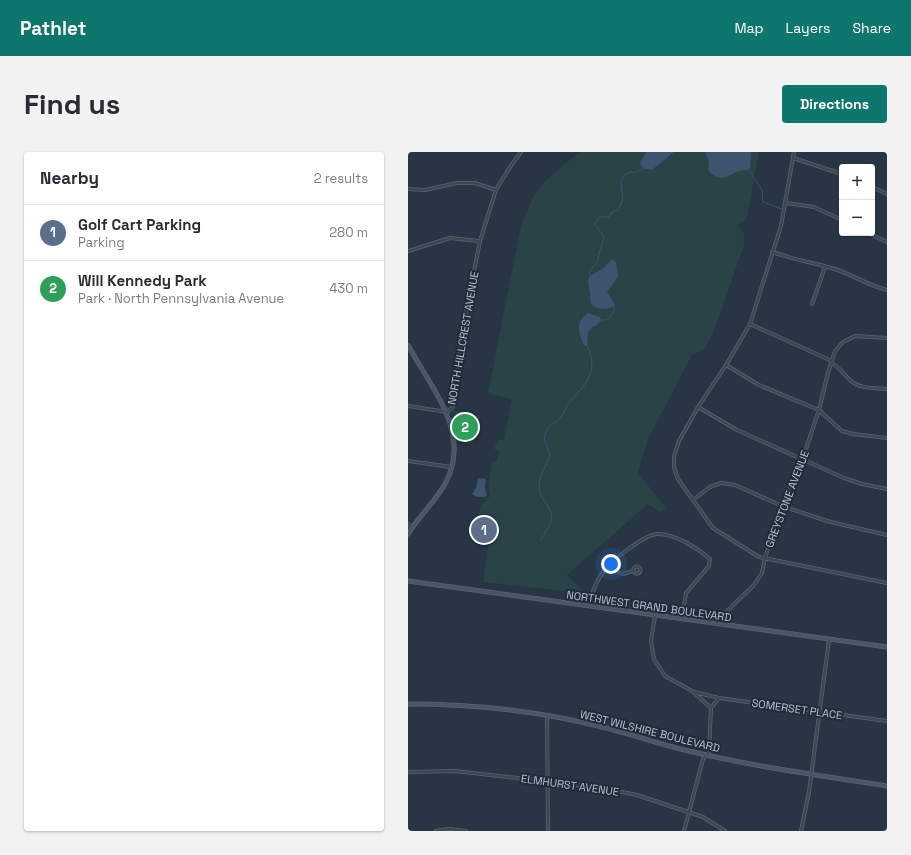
<!DOCTYPE html>
<meta charset="utf-8">
<style>
:root{--surface:#fff;--page:#f2f2f3;--text:#2b2b33;--muted:#7c7c81;--line:#e1e1e2;--accent:#0f766e}
body{margin:0;font-family:"Space Grotesk",sans-serif;background:var(--page);color:var(--text)}
.controls{position:absolute;right:12px;top:12px;display:grid;overflow:hidden;border-radius:4px;box-shadow:0 1px 3px #0004}
.controls button{width:36px;height:36px;display:grid;place-items:center;padding:0;border:0;border-bottom:1px solid var(--line);background:var(--surface);color:var(--text);font:20px sans-serif}
.you{position:absolute;left:203px;top:412px;width:14px;height:14px;margin:-10px;border:3px solid #fff;border-radius:50%;background:#1a73e8;box-shadow:0 0 0 6px #1a73e833}
.badge{display:grid;place-items:center;width:26px;height:26px;border-radius:50%;background:var(--accent);color:#fff;font-size:13px;font-weight:700}
.pin{position:absolute;translate:-50% -50%;border:2px solid #fff;box-shadow:0 1px 4px #0006}
.list{margin:0;padding:0;list-style:none}
h2{display:flex;justify-content:space-between;align-items:center;height:52px;margin:0;padding:0 16px;font-size:17px}
h2 small{font-size:13px;font-weight:400;color:var(--muted)}
.list li{display:grid;grid-template-columns:26px 1fr auto;gap:12px;align-items:center;box-sizing:border-box;height:56px;padding:0 16px;border-top:1px solid var(--line)}
.list b{display:block;font-size:15px;white-space:nowrap}
.list p{margin:0;font-size:13px;white-space:nowrap;color:var(--muted)}
.list em{font-size:13px;font-style:normal;color:var(--muted)}
.map{position:relative;flex:none;width:479px;height:679px;overflow:hidden;border-radius:4px}
header{display:flex;align-items:center;gap:24px;box-sizing:border-box;height:56px;padding:0 20px;background:var(--accent);color:#fff}
header strong{font-size:19px}
nav{display:flex;gap:22px;margin-inline-start:auto;font-size:14px}
.intro{display:flex;align-items:center;justify-content:space-between;box-sizing:border-box;height:96px;padding:0 24px}
h1{margin:0;font-size:28px}
.button{padding:10px 18px;border-radius:4px;background:var(--accent);color:#fff;font-size:14px;font-weight:700}
main{display:flex;gap:24px;padding:0 24px}
aside{flex:1;background:var(--surface);border-radius:4px;box-shadow:0 1px 3px #0004}
.map>svg:first-child{display:block}
.green{fill:#294346}
.water{fill:#3d536e}
.lines{fill:none;stroke-linecap:round;stroke-linejoin:round}
.stream{stroke:#3d536e;stroke-width:1}
.street-casing{stroke:#5a6571;stroke-width:4}
.secondary-casing{stroke:#5a6571;stroke-width:5}
.street{stroke:#3c4754;stroke-width:2.5}
.secondary{stroke:#4a5667;stroke-width:3.5}
.labels{text-anchor:middle;dominant-baseline:central;stroke-width:4;stroke-linejoin:round;paint-order:stroke}
.street-label{font-size:11px;fill:#bac2cd;stroke:#202c3a}
</style>
<header>
<strong>Pathlet</strong>
<nav><a>Map</a><a>Layers</a><a>Share</a></nav>
</header>
<div class="intro"><h1>Find us</h1><a class="button">Directions</a></div>
<main>
<aside>
<h2>Nearby<small>2 results</small></h2>
<ul class="list">
<li><span class="badge" style="background:#5c6f8a">1</span><div><b>Golf Cart Parking</b><p>Parking</p></div><em>280 m</em></li>
<li><span class="badge" style="background:#2e9e5b">2</span><div><b>Will Kennedy Park</b><p>Park · North Pennsylvania Avenue</p></div><em>430 m</em></li>
</ul>
</aside>
<div class="map">
<svg width="479" height="679" viewBox="0 0 479 679">
<rect width="100%" height="100%" fill="#273545"/>
<path class="green" d="M173,0H351L339,66L330,73L336,82V93L305,182L295,198L284,203L240,287L230,321L258,356L252,360L240,352L159,423L174,438L173,441L75,430L83,373L69,371L73,353L81,345L82,342L80,334L84,310H89L91,299L86,297L90,287L96,288L104,247L80,242L113,73L125,45L135,31L160,9Z
M45,258L72,264L65,292L48,290L44,262Z"/>
<path class="water" d="M238,0H266L244,18L235,16L232,11Z
M297,0H343L342,16C338,20 336,17 331,19C318,24 312,32 300,18L301,10Z
M204,107L208,110L210,125L199,140L207,153C200,159 190,158 183,152L180,127L182,124L196,116Z
M180,161L192,165L193,168L188,174H185L180,181L179,194L176,193C170,182 167,169 180,161Z
M70,326L78,327L77,337L79,343L77,345H69L64,342L68,336Z"/>
<g class="lines">
<path class="stream" d="M340,17L354,38L355,50L374,57
M183,124L181,120L190,109L191,101L196,85L187,72L192,65H201L204,60L210,58L215,47L213,30L216,23L223,20L227,21L235,16L242,17
M192,168C200,169 206,164 206,155
M133,388C136,382 141,376 143,369C147,356 131,348 131,335C131,324 138,314 142,304C141,296 135,291 137,283C138,274 147,272 153,265C156,261 157,256 160,252C177,233 192,220 179,193"/>
<defs>
<path id="street" d="M386,0L373,74L342,172L318,213L290,255L271,289L266,304V315L270,327L305,376L351,405L479,431
M385,6L434,22
M464,35L479,42
M0,37L17,38L49,31H67L88,38
M378,51L406,55L434,68
M460,81L479,90
M0,99L42,86L71,89
M364,100C386,108 409,111 430,118C447,124 461,134 479,138
M404,152L417,115
M342,172L424,209
M423,211C432,215 435,222 442,228C451,237 467,236 479,237
M318,213L351,233L411,258L434,279L445,282L479,286
M0,254L39,260L45,255L55,174L72,89L88,38L100,18L113,0
M290,255L329,278L436,326L454,332L479,337
M0,309L43,315
M285,348L302,335L313,331L327,333L374,354L419,369L479,383
M0,372L4,375
M225.5 418a3.5 3.5 0 1 1 7 0a3.5 3.5 0 1 1-7 0Z
M199,416L215,422L225,419
M185,445V455
M181,454C183,443 188,430 195,420C202,410 238,381 250,382C268,382 289,396 302,407L301,414L278,441L274,467
M247,464L243,489L246,507L257,524L284,539L303,556L301,600L295,607L276,679
M316,473L318,460L346,433L354,421L357,406L374,354L395,306L411,258L420,221L427,199L435,190L447,184L479,186
M286,540L311,546
M303,556L311,546L479,569
M139,563L140,679
M0,620L47,619L190,635L229,643L295,665L317,679
M28,679L42,677L58,679
M393,679L401,640L421,488"/>
<path id="secondary" d="M0,193C22,235 64,280 38,330C28,349 11,364 0,382
M0,429L479,495
M0,552C67,552 133,559 198,576C227,583 256,594 285,600C349,615 414,624 479,634"/>
</defs>
<use href="#street" class="street-casing"/>
<use href="#secondary" class="secondary-casing"/>
<use href="#street" class="street"/>
<use href="#secondary" class="secondary"/>
</g>
<g class="labels">
<g class="street-label">
<text transform="translate(55 186) rotate(-80)">NORTH HILLCREST AVENUE</text>
<text transform="translate(379 347) rotate(-69)">GREYSTONE AVENUE</text>
<text transform="translate(241 454) rotate(8)">NORTHWEST GRAND BOULEVARD</text>
<text transform="translate(389 557) rotate(8)">SOMERSET PLACE</text>
<text transform="translate(242 579) rotate(14)">WEST WILSHIRE BOULEVARD</text>
<text transform="translate(162 633) rotate(8)">ELMHURST AVENUE</text>
</g>
</g>
</svg>
<div class="controls">
<button>+</button>
<button>−</button>
</div>
<div class="you"></div>
<div class="pin badge" style="left:76px;top:378px;background:#5c6f8a">1</div>
<div class="pin badge" style="left:57px;top:275px;background:#2e9e5b">2</div>
</div>
</main>
